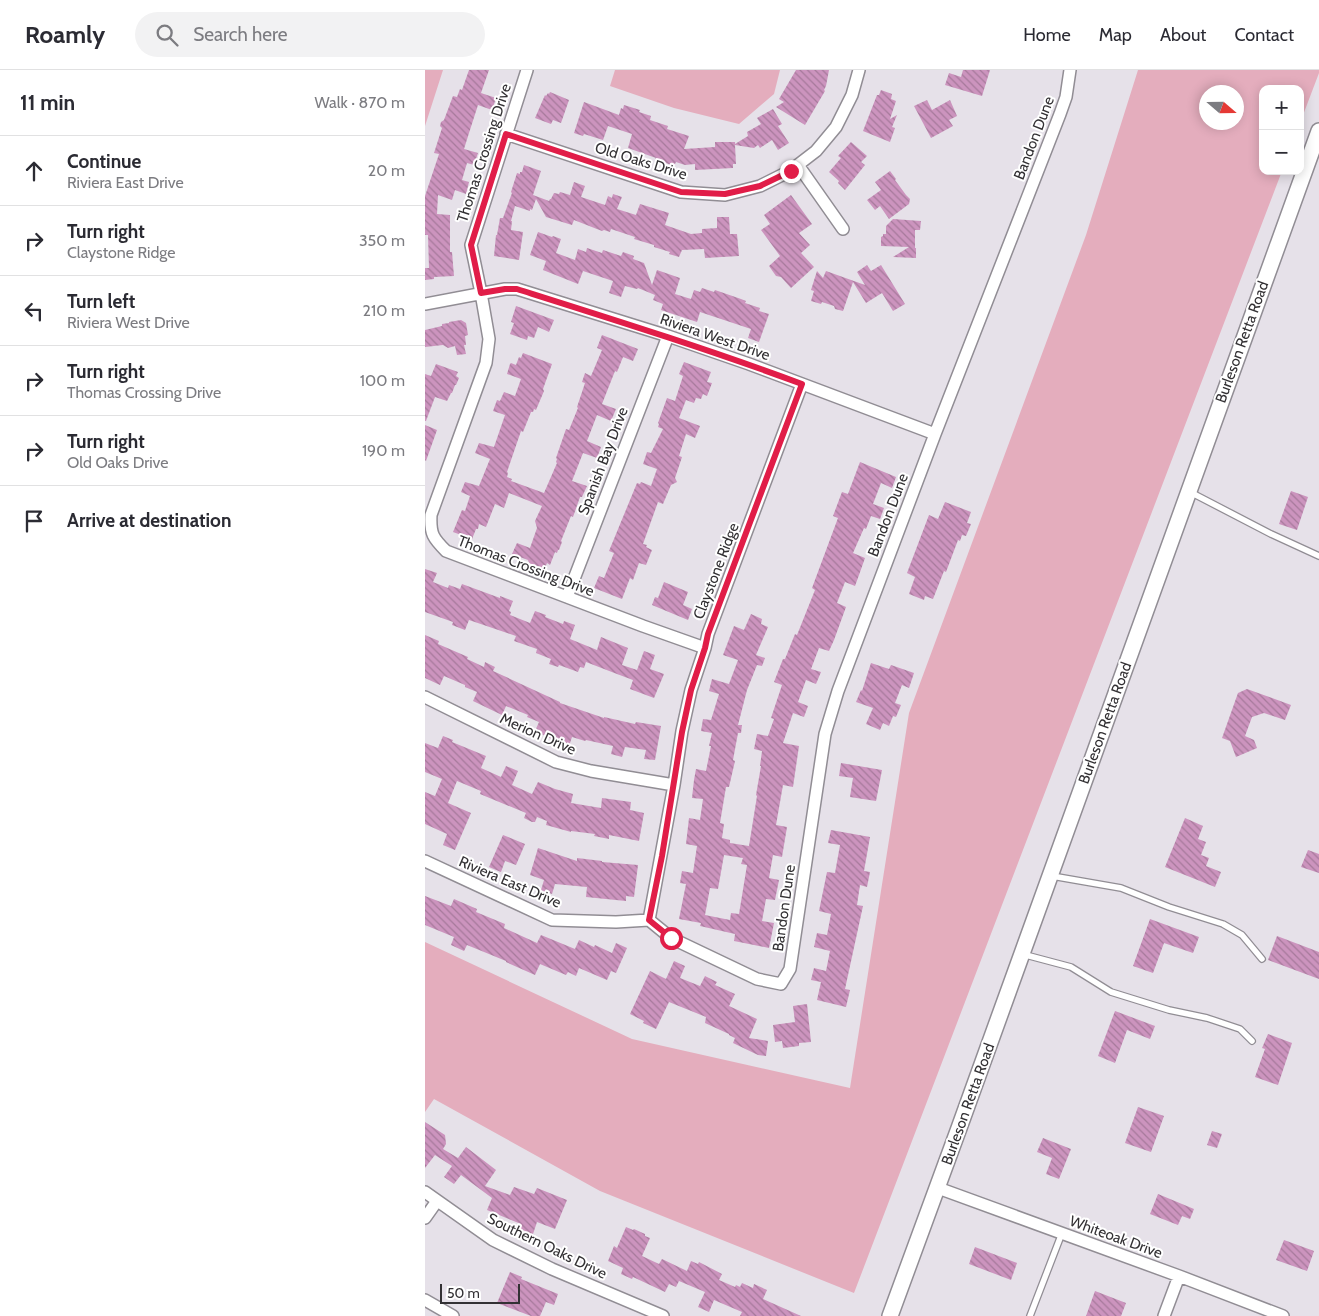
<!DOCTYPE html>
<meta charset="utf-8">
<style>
:root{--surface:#fff;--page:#f2f2f3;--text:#2b2b33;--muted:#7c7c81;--line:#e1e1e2}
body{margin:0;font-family:Cabin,sans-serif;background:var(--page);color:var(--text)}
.controls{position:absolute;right:15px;top:15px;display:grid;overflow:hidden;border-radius:10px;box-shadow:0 2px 12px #0003}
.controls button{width:45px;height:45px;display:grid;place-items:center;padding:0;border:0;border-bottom:1px solid var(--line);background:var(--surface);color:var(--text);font:25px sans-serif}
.compass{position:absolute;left:774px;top:15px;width:45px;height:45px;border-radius:50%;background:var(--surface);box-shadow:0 2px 12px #0003;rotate:110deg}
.scale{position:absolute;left:15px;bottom:12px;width:80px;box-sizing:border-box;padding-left:5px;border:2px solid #333134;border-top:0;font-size:14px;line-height:18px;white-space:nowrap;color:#333134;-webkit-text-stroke:4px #fff;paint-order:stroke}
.stop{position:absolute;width:15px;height:15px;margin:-11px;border:4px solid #e11d48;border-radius:50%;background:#fff}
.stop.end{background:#e11d48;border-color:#fff;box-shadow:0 1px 5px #0008}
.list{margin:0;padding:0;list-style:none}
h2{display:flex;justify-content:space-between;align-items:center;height:65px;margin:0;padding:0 20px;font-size:21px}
h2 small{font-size:16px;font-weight:400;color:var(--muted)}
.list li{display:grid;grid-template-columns:32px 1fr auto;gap:15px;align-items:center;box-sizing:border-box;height:70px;padding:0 20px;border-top:1px solid var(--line)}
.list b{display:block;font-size:19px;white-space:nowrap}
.list p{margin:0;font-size:16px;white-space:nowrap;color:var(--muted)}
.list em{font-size:16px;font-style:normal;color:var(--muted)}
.icon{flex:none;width:28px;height:28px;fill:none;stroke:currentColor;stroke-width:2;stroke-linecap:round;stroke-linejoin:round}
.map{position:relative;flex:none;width:894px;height:1246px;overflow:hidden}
header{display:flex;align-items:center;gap:30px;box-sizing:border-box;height:70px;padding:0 25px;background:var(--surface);border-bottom:1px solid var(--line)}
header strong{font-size:24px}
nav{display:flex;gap:28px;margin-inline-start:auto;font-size:18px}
.search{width:350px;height:45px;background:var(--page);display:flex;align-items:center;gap:12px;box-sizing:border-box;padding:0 18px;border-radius:28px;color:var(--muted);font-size:19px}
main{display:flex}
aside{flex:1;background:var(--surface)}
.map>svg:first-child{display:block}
.green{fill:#e4adbd;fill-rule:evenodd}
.building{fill:url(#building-back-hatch);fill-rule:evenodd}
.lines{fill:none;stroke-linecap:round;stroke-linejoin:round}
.lane-casing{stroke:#918d94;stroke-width:8}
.street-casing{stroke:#918d94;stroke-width:14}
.secondary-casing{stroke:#918d94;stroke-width:18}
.lane{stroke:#fff;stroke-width:5.5}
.street{stroke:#fff;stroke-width:11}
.secondary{stroke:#fff;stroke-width:15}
.route{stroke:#e11d48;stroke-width:6}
.labels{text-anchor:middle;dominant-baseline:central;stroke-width:4;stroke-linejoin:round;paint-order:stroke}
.street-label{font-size:15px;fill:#333134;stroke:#fff}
</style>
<header>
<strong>Roamly</strong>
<div class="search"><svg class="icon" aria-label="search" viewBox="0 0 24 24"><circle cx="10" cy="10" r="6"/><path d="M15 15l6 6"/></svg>Search here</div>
<nav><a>Home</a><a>Map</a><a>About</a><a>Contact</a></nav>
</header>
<main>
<aside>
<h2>11 min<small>Walk · 870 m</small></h2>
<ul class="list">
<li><svg class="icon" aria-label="ahead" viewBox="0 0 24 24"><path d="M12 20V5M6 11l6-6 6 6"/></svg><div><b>Continue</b><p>Riviera East Drive</p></div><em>20 m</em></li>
<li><svg class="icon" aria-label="right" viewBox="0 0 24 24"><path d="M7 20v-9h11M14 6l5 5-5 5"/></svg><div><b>Turn right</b><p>Claystone Ridge</p></div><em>350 m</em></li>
<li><svg class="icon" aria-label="left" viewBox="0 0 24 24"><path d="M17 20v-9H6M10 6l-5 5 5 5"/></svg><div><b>Turn left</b><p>Riviera West Drive</p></div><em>210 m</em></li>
<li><svg class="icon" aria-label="right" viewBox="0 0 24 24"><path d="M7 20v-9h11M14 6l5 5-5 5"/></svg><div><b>Turn right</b><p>Thomas Crossing Drive</p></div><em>100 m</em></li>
<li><svg class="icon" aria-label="right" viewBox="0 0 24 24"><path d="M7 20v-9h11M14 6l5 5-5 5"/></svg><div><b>Turn right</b><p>Old Oaks Drive</p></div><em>190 m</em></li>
<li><svg class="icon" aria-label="arrive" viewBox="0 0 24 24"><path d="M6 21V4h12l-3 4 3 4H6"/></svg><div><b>Arrive at destination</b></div></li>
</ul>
</aside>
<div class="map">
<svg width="894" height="1246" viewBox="0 0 894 1246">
<defs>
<pattern id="building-back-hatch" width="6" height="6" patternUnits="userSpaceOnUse" patternTransform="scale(1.25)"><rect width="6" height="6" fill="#cc94be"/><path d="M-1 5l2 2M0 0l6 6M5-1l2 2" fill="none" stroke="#a6799b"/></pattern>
</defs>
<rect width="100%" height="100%" fill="#e6e1e9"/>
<path class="green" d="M0,0H18L0,56Z
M190,0H355L349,24L314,54L249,38L185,16Z
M713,0H894V3L875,53V19H838V101H857L429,1223L175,1121L9,1029L0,1042V872L207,969L425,1018L484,643L661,165ZM812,22V52H782V22Z"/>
<path class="building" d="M44,0H64L56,23L71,28L67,40L53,35L44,63L39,79L53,83L49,95L42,93L37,110L44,112L41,124L30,120L27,130L13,125L12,144L25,145V182H27L29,206L9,207V209L0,210V198H4L3,165H0V126L14,84L9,83L17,58L15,56L16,52L19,50L28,26L32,27L35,19L37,20Z
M371,0H404L401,16L399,20L400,21L380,55L351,37L359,32L354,29Z
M538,0H565L557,26L520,15L524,3L536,7Z
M456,20L467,24L466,29L471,31L465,49L472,45L467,57L470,58L465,72L438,61L452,25H454Z
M125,22L144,30L136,53L128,50L126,54L110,48L120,25L121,26L123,23L124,24Z
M502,30L507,40L525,30L532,46L524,50L528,56L506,68L489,36Z
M159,32L194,45L196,38L198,39L199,35L215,40L214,42L226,46L225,50L243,56L242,59L264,66L259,79L290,77V72H310V74L323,66L322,62L336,54L332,48L348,39L357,54L353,56L364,73L353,80L347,70L335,78L333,75L329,78L310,75L311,94H308V98L270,100V94L260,95L251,92L249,96L230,89L231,88L203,78L207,64L183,56L178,70L159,64L158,66L149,63Z
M426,72L442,86L436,92L440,95L420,120L413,113L414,111L404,102L416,88L413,86Z
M99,95L116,101L108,125L124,131L125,129H126L129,123L134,124L135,122L145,125L149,112L160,116L156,127L180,135L183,126L187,128L188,124L197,127L192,139L211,145L215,134L244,143L240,155L266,164L277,163V159L292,158V147H304L305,164H312L314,186L280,188L279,179L257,180L254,187L244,184L245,182L229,177V175L209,169L210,167L186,159L185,162L179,160L177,161L149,150L147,155L121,147L111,129L107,140L105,139V141L90,136L86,151H87L86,160L98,162L94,190L69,186L71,165H72L75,148H78L87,123L86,122L92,103L95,104V102H97Z
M465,101L471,109L470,110L481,125L485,129L484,134L464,149L455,136L450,140L442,130L456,120L450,112Z
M366,125L387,154L374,163L385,175L376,183L389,197L366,218L356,207L351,206L344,196L355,186L336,160L345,154L339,145Z
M468,149L496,151L495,160H490V178H491V188L468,187L484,177L456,176V167L458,166V164H461V156Z
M113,162L127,167L128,166L136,169L131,183L150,190L153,179L161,182L162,178L177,183L178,180L196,186L198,182L209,186L208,189L219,193L227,215L232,200L255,208L250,224L266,229L269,220L275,222L277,218L289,222L290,220L316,229L321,231L320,233L335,238L334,241L344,244L334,272L323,268L326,259L275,242L272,252L236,240L238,234L228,230L230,225L213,218L212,219L200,216L196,227L184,223L188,211L158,201L153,214L118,200L121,191L105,185Z
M442,195L446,201L456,195L480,234L468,241L457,223L441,233L428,212L418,241L410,239L409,236L397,232L396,234L386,231L389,221L386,220L392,201L398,208L401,201L440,215L432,202Z
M91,236L129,250L124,262L113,257L109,268L103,266L102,270L85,264L89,253L86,252Z
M36,250L41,253L43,265L40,266L41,275H39L41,284L32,285L30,276L23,278L18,275L0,277V260L17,256V254L24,253V252Z
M177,265L213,279L208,291L198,287L192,302L190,301L177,334L191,339L186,351L172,345L162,371L176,377L172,388L158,383L147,411L162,416L157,427H155L148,447L146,446L136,471L137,472L134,480H133L132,483L130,482L125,495L122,493L120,498H117L104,493L103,490L87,484L92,473L105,478L112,458L110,451L117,436L84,423L79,438L70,434L61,457L54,454L53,459H51L47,469L28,462L37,440L40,441L45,426L36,422L40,412L54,416L65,389L50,383L54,373L69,377L80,345L68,341L72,330L75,331L79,322L90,326L96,309L82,304L85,294L86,293L91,295L94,287L96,288L98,283L127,294L118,319L119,321L111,340L109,339L108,342H106L98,362L96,361L82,402L83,403L82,407L87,409L86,411L119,423L132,393L131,392L132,389L131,388L141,359L144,360L153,338L152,337L160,313L157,312L160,303L166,306L177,280L172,278Z
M259,292L286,302L282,312L287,313L282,326L278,324L276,329L271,328L269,333L261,330L254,348L275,356L270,368L261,364L254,386L257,387L250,408L252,412L246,415L238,434L233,432L218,474L222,475L221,477L227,480L221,495L214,493L208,510L205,508L197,529L169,518L174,506L179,508L189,483L184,481L212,413L215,414L216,412L226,416L232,399L218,394L222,382L226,383L238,359L233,357L234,354L233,353L242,328L250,331L258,306L254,304Z
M11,294L33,302L31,306L34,308L31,315H30L27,323H26L22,331L10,327L1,351H0V304L6,306Z
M0,355L12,360L1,391L0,390Z
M435,392L471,407L467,418L456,413L448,434L459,438L455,449L446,446L441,459L439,458L428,483L440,488L434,505L430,516L420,512L412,533L421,537L409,570L404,581L394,578L386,599L396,602L391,614L381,610L373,632L383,636L379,647L368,643L358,673L374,676L368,717L358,715L351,755L362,757L357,787L348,785L344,808L354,810L350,830L341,829L337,851L349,853L344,878L309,871L310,864L275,856L276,853L254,849L261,814L255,813L257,801L268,803L272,776L261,774L264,748L275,750L278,729L267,728L269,710L271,699L281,701L286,676H284L287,663L276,661L278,649L286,650L294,624L284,621L287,609L304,614L313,590L298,585L309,556L319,560L326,544L337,549L336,554L343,557L331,585L340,588L337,596L332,595L322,620L313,655H317L316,663H313L308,690L310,691L304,717H301L295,753L299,754L297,768L305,770V773L324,776L332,726L331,725L336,696H335L337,681L329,679L332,664L343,666L349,649L346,648L357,615L349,612L358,589H360L370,564L372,565L390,520L387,518L413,448L408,446L417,422L423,424ZM299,785L318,788L316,794L322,795L314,844L306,843L305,850L280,845L285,818L293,819Z
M866,421L883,427L872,460L854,454Z
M520,432L546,442L542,453L546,454L541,466L537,465L535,471L533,470L521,502L519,501L508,529L500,526L499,530L484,524L490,507L482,503L504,445L513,449Z
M0,499L12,503L8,512L23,518L24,515L35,519L37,514L75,528V526L88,531L84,541L86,542L85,545L105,553L110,541L121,545L120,547L138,554L139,551L150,555L145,569L172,580L176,567L203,578L197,595L212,600L219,581L230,585L225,599L239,604L229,628L205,619L208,610L192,604L161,592L159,598L155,597L153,602L134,595L133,597L124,594L126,589L111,583L112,579L89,571L91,566L44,550L40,560L27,555L28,552L0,542Z
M239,512L263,522L258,535L267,539L263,550L227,535L230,527L233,528Z
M0,565L14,571L13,574L43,587L42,589L59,597L60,592L70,597L68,601L135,632V633L179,648V647L210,654L211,652L236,656L230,690L219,689L221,680L200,677L197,687L186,684L188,676L161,670L160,671L147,667L144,676L133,672L110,661L114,652L102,647L103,645L81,636L77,645L48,631L52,622L40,617V615L19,606L15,615L0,608Z
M446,593L464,599L466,595L489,603L484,618L477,615L470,633L476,635L471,647L468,646L464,656L458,653L455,660L441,654L448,638L431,632L436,620L437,621Z
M822,619L866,635L860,650L839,643L827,647L820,666L829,670L832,678L811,687L805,671L797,668L813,623Z
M18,666L28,670L27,672L61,686L56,698L76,707L81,696L93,701L87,715L107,724L113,712L130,719L148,724L146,733L176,738L177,728L206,732L205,740L219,743L214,771L184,765V769L169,766L170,764L146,761V762L121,755L122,751L112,747L110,752H107L99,748L101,743L55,724L56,721L32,711L23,733L46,743L30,780L18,775L22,764L0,754V722L10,726L17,709L0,702V673L13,678Z
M416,693L457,700L451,731L425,727L428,708L414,706Z
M760,748L778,756L773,769L781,772L776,785L784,788L781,796L796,802L790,817L740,797Z
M406,760L445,767L439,801L445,802L442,817L435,815L432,835L438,836L420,919L425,920L421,937L392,930L396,912L386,910L389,898L401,901L405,881L389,877L392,863L402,865L406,844L394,841L402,802L410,803L415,775L403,773Z
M78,765L100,774L91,795L80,791L76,802L64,797Z
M113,778L152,791V788L177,791V792L213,795L209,827L201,826V831L161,827L162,817L130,814L127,824L116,820L119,810L105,805Z
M883,780L894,784V803L876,797Z
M0,826L26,836L29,829L52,839L51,842L80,854L79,858L112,873L116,865L150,879L154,870L169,877L170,875L187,883L191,873L202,878L191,903L186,901L182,910L154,898L151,906L143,902L141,905L115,894L110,905L81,892V891L42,875L39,881L26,875L29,867L0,855Z
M725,849L774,867L768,883L739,873L728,903L708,896Z
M852,866L894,882V909L843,890Z
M249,891L260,896L255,908L275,916L280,906L292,912L290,915L310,924L304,936L332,949L324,968L343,971L341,986L333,985L308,973L310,968L304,965V964L280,953L281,947L244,932L231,959L218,953L219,951L205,944L225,901L241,909Z
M382,934L386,972L374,973V976L358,978L357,971L350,972L348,955L370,952L368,936Z
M690,941L730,956L725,969L702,960L690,993L673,986Z
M843,964L867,973L853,1015L830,1007L840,979L837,978Z
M713,1037L739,1046L726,1082L700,1073Z
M0,1052L20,1065L21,1074L18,1079L33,1088L41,1077L71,1100L60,1116L85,1125L89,1117L109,1124L112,1118L142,1130L130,1159L112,1152L108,1164L95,1159L96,1154L62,1140L67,1128L36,1105L29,1114L19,1107L27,1096L10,1085L0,1098Z
M787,1061L797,1064L792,1078L782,1075Z
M618,1068L646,1079L634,1109L621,1104L627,1088L612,1082Z
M733,1124L769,1139L765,1149L757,1146L753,1155L725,1144Z
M201,1157L208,1160L209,1159L220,1164V1166L225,1168L217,1186L234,1194L237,1189L262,1201L266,1191L273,1194L274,1192L297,1204L294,1210L310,1217L311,1215L315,1217L317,1213L328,1218L329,1214L342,1220L338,1229L376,1246H315L317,1242L289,1230L284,1242L273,1237L280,1222L254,1211L251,1217L244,1214L240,1222L208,1207L207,1209L196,1204L198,1198L183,1191L189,1176L192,1178Z
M859,1170L889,1181L882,1201L851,1190Z
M550,1177L592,1193L586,1210L544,1194Z
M85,1202L97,1207L96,1209L133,1224L129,1235L121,1232L115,1246H106L72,1233Z
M670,1221L701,1233L696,1246H661Z"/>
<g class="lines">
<defs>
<path id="lane" d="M765,422L846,464L894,486
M627,806L696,818L744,837L798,854L817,865L837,889
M597,884L646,897L686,922L744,940L782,948L815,959L827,971
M605,1246L637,1163"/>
<path id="street" d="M102,0L46,175L56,223L64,269L61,293L6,445C5,464 8,468 21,481L218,556L280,578
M81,64L256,122L300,125L335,116L365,101L391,81L411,57L427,25L434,0
M373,95L418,159
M0,234L80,219H92L243,266L324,294L510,364
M142,527L243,266
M0,627L131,692L166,701L249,715
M0,791L127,850L191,852L224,850L246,868L332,909L356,914L365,899L400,664L413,621L510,364L635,44L641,27L645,0
M224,850L249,715L257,661L266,620L280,578L283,564L377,314
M513,1118L754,1206L858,1246
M0,1122L68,1170L127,1199L238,1246
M0,1148L12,1131
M0,1230L28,1246
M739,1246L754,1206"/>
<path id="secondary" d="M465,1246C611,852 749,455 894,61"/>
</defs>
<use href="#lane" class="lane-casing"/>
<use href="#street" class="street-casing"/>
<use href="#secondary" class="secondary-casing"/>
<use href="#lane" class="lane"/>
<use href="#street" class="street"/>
<use href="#secondary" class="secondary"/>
</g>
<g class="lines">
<path class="route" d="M246,868L224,850L237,786L257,662L266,620L280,578L283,564L377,314C283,279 187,249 92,219H80L56,223L46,175L81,64L256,122L300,124L335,116L366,101"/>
</g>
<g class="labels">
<g class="street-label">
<text transform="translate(609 68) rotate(-69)">Bandon Dune</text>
<text transform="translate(59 83) rotate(-72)">Thomas Crossing Drive</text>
<text transform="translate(216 91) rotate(17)">Old Oaks Drive</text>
<text transform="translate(290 267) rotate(19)">Riviera West Drive</text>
<text transform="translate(817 272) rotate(-70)">Burleson Retta Road</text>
<text transform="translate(178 391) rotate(-69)">Spanish Bay Drive</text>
<text transform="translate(463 445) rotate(-69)">Bandon Dune</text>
<text transform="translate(101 496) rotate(21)">Thomas Crossing Drive</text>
<text transform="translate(291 501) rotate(-69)">Claystone Ridge</text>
<text transform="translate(680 653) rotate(-70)">Burleson Retta Road</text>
<text transform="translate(113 664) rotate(24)">Merion Drive</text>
<text transform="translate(85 812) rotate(23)">Riviera East Drive</text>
<text transform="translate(359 838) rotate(-82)">Bandon Dune</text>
<text transform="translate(543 1034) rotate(-70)">Burleson Retta Road</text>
<text transform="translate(691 1167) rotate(20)">Whiteoak Drive</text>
<text transform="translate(122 1176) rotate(26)">Southern Oaks Drive</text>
</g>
</g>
</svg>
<div class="controls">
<button>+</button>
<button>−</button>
</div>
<svg class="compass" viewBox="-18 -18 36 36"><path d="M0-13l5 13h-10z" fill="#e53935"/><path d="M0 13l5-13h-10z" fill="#7c7c81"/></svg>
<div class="scale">50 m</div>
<div class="stop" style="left:246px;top:868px"></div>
<div class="stop end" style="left:366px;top:101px"></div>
</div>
</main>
